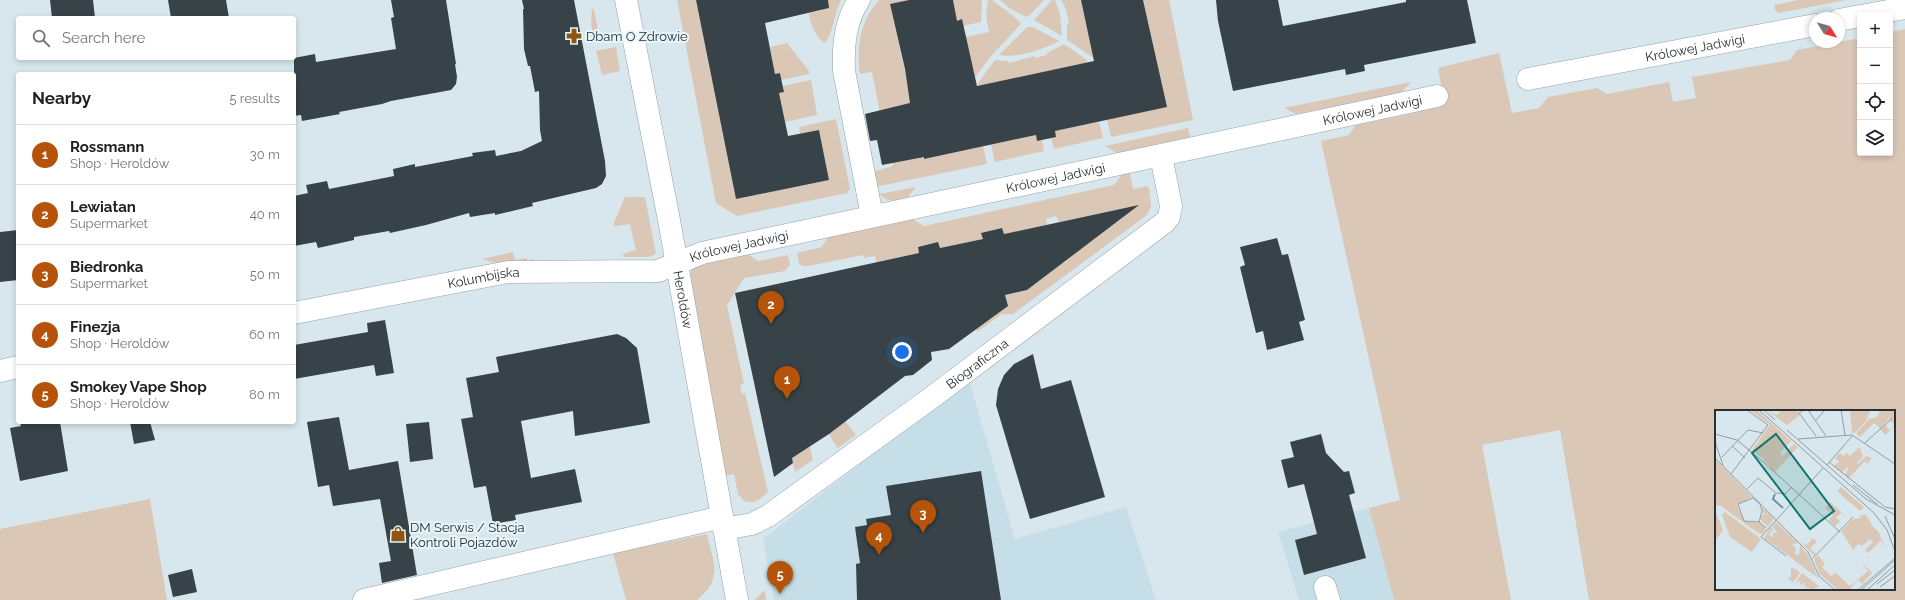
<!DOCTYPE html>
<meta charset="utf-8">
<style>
:root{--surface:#fff;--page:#f6f6f6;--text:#202124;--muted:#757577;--line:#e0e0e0;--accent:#b45309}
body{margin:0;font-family:Raleway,sans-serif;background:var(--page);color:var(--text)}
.controls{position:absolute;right:12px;top:12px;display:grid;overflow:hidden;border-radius:4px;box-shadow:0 2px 6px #0003}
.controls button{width:36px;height:36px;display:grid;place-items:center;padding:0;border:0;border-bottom:1px solid var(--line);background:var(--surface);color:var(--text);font:20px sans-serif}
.compass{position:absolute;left:1809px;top:12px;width:36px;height:36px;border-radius:50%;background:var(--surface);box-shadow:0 2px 6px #0003;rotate:127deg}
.you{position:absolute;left:902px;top:352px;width:14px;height:14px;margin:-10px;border:3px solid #fff;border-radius:50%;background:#1a73e8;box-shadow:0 0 0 6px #1a73e833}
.badge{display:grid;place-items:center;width:26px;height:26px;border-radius:50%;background:var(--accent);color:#fff;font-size:13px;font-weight:700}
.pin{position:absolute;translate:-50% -33px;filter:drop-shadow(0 1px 2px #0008)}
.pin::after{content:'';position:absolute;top:21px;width:14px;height:12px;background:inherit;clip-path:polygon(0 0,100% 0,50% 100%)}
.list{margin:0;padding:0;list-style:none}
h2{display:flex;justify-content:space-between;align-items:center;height:52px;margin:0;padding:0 16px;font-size:17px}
h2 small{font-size:13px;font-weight:400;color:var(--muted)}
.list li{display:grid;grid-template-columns:26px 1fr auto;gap:12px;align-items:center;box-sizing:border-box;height:60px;padding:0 16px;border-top:1px solid var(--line)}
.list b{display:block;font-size:15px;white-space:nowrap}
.list p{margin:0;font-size:13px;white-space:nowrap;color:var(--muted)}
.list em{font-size:13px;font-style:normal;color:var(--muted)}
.icon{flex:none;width:22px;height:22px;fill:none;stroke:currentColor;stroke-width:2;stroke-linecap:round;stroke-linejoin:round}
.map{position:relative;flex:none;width:1905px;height:600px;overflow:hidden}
.search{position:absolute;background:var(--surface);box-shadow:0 2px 6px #0003;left:16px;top:16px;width:280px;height:44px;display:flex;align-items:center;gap:10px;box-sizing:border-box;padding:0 14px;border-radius:4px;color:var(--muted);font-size:15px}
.panel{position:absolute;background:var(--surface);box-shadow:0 2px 6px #0003;left:16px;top:72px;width:280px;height:352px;border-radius:4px}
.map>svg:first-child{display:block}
.built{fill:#c6dee7}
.green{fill:#dbc7b6;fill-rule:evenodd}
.building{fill:#374348}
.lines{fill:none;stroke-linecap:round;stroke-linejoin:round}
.minor-casing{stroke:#93a2a7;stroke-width:23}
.minor{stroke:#fff;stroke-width:22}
.labels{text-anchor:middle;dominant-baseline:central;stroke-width:4;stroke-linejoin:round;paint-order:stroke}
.poi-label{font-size:13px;fill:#292f32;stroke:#e5f5fb;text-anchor:start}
.street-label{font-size:13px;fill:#292f32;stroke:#e5f5fb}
.inset-river{fill:none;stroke:#6e93a0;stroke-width:2}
.inset-road{fill:none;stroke:#929da2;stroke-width:1}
.view{fill:#0f766e;fill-opacity:0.15;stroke:#0f766e;stroke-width:2}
.inset-edge{fill:none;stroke:#292f32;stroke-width:2}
</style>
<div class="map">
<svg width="1905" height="600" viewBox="0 0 1905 600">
<rect width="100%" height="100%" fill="#d8e7ed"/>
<path class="built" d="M969,380L1015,539L1126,507L1156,600H774L763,539Z
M1369,508L1394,600H1299L1278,532Z"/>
<path class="green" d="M677,0H696L736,199L829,180L819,130L800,134L799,127L836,119L850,189L847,193L737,216L716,203Z
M821,0H841C834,14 834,31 825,43C816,38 810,24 809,13L823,10Z
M879,0H909L890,4L924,159L983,146L987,164L875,187L873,172L893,166L889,144H886L872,72L860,74C856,48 860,20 879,0Z
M952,0H982L981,22L963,26L962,20L956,21Z
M988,0H992C998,5 1020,20 1021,24L991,56L970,84L965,37L989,32L986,15Z
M1000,0H1044L1031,14L1026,17L1009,8Z
M1052,0H1055L1060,14L1062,36L1034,20Z
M1061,0H1081L1094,58L1067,40V24L1069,23L1066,9Z
M1143,0H1169L1193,120L1111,137L1107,120L1154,50Z
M1798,0H1846L1779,13L1775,10L1774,5Z
M592,9H594L600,41L594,42L591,24Z
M1027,27H1033L1059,41C1042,50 1018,58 999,55Z
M1905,29V600H1589L1560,430L1482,445L1511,600H1394L1369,508L1400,500L1321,141L1349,135L1356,125L1420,112V109L1443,95L1438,68L1499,53L1512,113L1539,108L1548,97L1597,88L1607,94L1669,82L1673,102L1696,98L1692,77L1790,60L1797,50L1860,38V153H1890V32ZM1716,411H1894V589H1716Z
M787,43L809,71V74L781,80L780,73L775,74L770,47Z
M1064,44L1087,60V63L979,86L978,83L995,60L1008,61L1009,63L1034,56L1035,58L1047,55V53Z
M616,47L620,71L602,75L596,51Z
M811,80L817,115L785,122L779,93L784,92L783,86Z
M1411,82L1401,93L1296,114L1284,108Z
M1098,122H1099L1103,138L1054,149L1051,138L1055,131Z
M1188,128L1190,137L1117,153L1105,146Z
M1036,135L1037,140H1042L1044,151L995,162L991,145L993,144Z
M1130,173L1133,189L1147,186L1149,188L1151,207L1147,215L1013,314H1002L977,332L975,321L1007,306L1005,295L1027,290L1053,270V265L1066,262L1065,256L1112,225L1110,211L1059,222L1056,216L1046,219L1047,225L1004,234L1002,228L982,233L983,239L940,248L938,242L918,247L919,253L876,262L875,256L864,258L863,255L808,266H802L799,263L797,253L822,247L828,237L912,219L924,226L1114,185L1122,174Z
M916,187L908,197C895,200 890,204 879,194Z
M625,197H645L656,254L648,257H624L623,254L636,250L630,224L616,226L613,225Z
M513,252L515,260L527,258V261L534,259V261H514L499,264L482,259Z
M747,254L758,261L788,255L790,265L785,271L744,278L727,305L744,384L740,385L742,394L745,393L768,492C760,499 755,505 744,501L738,494L734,474L725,476L689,278L691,271L698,265Z
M826,396L856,435L838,448C823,428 826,421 826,396Z
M810,447L813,460L795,472L790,451Z
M150,499L167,600H0V529Z
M707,534C713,562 724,579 697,600H626L613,553Z
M765,590L766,600H754Z"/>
<path class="building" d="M50,0H93L95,18H52Z
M168,0H226L229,18H171Z
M391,0H446L456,64H455L457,77L456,84L451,90L391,101L382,104L339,112L340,114L302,121L301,115L294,116V58L315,54L316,62L396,49L391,18L394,17Z
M522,0H574L605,161L606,176L602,184L596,188L532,203L533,206L495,215V213L470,217L469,213L426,225L390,233L389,231L354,237V240L318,248L316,242L294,246V196L308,193L306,185L327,181L329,189L394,176L393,169L415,164V167L473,156L472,153L495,150L496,156L521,151L542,141L540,130L539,91L535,92L530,66H528L524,49L523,9H524Z
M696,0H828L829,8L765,23L775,74L780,73L782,83L784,92L779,93L788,136L819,130L829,180L736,199Z
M909,0H953L957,21L962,19L977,86L1094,61L1081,0H1143L1167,107L1055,131L1056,137L1037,141L1036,135L924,159V157L882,165L877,140L870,141L865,114L910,103L905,69L890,4Z
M1216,0H1278L1283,26L1406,2V0H1467L1476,43L1364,65L1365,71L1346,75L1345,69L1233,91L1218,21Z
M1139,205L1027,290L1005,295L1008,306L949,349L931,352L932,360L913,375L905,376L829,434L792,458L793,463L774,477L735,293L919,253L918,247L938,242L940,248L983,239L981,233L1002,228L1004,234Z
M18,230V280L0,282V232Z
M1277,238L1282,255L1288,254L1305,320L1299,322L1304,340L1267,350L1263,331L1256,333L1240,267L1245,265L1240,247Z
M385,320L394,373L376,376L374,365L294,379V345L368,332L367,323Z
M617,334L626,338L637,348L650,423L575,436L573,411L521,421L531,478L575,469L582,502L515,515L516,520L493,524L486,486L474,488L461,419L473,417L466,378L499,372L496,357Z
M1033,354L1041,389L1071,380L1105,497L1030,519L996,405L998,389L1004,375L1014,364Z
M339,417L349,470L398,461L417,575L382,583L379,563L391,561L380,499L333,506L329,485L318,487L307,422Z
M20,422H60L68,471L20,481L10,428L21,426Z
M130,422H150L155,440L134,444Z
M429,422L433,459L410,462L406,424Z
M1321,434L1326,453L1344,472L1349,471L1355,493L1349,495L1366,558L1304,575L1295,540L1317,534L1304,484L1288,488L1281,460L1294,457L1290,442Z
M981,471L1001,600H857L856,564L860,563L855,527L867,525L866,519L891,515L886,486Z
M192,569L197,592L173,597L168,575Z"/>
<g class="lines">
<defs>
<g id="minor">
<path id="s1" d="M626,0L669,220L737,600"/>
<path d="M859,0C845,21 843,46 844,71L872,216"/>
<path d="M1866,15L1905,8"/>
<path d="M1839,20L1860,16"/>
<path id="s2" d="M1528,79L1815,25"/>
<path id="s3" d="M294,313L508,272L658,271L702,253L1437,96"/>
<path d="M0,371L18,367"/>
<path id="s4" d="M724,529L752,524L768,516L931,398L1165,222L1169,217L1171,206L1161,156"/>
<path d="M1325,587L1329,600"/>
<path d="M364,600L722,517"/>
</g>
</defs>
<use href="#minor" class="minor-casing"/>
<use href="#minor" class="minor"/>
</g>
<defs>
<symbol id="pharmacy-bare" viewBox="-9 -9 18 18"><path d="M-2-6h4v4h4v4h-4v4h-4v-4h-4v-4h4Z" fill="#8f5511" stroke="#e5f5fb" stroke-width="2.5" paint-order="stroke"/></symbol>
<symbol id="shop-bare" viewBox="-9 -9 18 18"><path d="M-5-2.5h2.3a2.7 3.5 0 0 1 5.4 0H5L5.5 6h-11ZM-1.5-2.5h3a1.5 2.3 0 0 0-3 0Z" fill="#8f5511" stroke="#e5f5fb" stroke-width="2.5" paint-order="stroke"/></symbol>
</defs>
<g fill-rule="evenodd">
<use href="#pharmacy-bare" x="563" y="25" width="22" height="22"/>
<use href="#shop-bare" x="387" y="523" width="22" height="22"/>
</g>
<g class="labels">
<g class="poi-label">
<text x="586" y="36">Dbam O Zdrowie</text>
<text x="410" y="527">DM Serwis / Stacja<tspan x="410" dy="15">Kontroli Pojazdów</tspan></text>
</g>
<g class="street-label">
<text stroke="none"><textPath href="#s2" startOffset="170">Królowej Jadwigi</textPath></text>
<text stroke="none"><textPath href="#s3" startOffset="1101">Królowej Jadwigi</textPath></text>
<text stroke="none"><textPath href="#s3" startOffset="777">Królowej Jadwigi</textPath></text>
<text stroke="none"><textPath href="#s3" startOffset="453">Królowej Jadwigi</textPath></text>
<text stroke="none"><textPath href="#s3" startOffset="193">Kolumbijska</textPath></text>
<text stroke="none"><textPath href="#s1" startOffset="305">Heroldów</textPath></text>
<text stroke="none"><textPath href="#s4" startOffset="305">Biograficzna</textPath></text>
</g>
</g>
<g transform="translate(1715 410)">
<rect width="180" height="180" fill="#d8e7ed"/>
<path d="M35,0H42L76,31L65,43L67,46L79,34L83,37L60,62L51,57L53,55L48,49L37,40L55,15ZM52,0L62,5L66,0H85L82,1L85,5L72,15ZM135,0H155L152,10L140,23H137ZM165,0H180V16L170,25L165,19L172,13L171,16L174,20L180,15L176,11L173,13L176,6L165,18L159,13L145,27L141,24L154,9L162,7ZM144,37L148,46L142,53L143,54L151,46L157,48L152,54L150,51L133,69L130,65L133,58L132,57L127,63L119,56L124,52L120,48L125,43L128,46L132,43L135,46ZM0,49L37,87L22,95L29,111L44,113L49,116L51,120L47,124L43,123L6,96L0,95ZM126,77L149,97L145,101L122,81ZM115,92L132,107L126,103L121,108L125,111L120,116L114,110L118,105L110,98ZM47,97L59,108L53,117L45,109L47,105L52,104L48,103ZM0,100L8,120L0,131ZM10,102L46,129L37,142L15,127L7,105ZM145,105H151L159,118L163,121L171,139L166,130L153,143L150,140L158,132L155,129L147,136L144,134L139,138V141L137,138L126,121L138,109L146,108ZM61,112L83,133L77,134L81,138L80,144L84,145L85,135L93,145L103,168L49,128L56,117L58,119L54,125L58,127V123L62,122L57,116ZM98,128L102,132L95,138L101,144L99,146L86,132L91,135ZM103,145L110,154L107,157L116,166L121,163L135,176L153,161L146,151L157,163L147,174L143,170L134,180H123L104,163L99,149ZM76,158L81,159L85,163L78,172L72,168L76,167ZM87,163L104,176L103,177L93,180L95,177L91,180L94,176L89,179L92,174L87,178L91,172L84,176L86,170L80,174Z" fill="#dbc7b6"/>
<path class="inset-river" d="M60,84L58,89L68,98"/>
<path class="inset-road" d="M44,0L159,103L172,120L180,141M49,0L60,10M89,0L84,3L101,26M93,0L111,26M126,0L130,25M101,10L110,0M72,20L151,89L180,105M0,23L1,35L8,55M0,24L22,30L52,55M83,29L137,25L180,54M150,33L177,8M17,36L30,48M7,47L33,20L48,23M0,48L93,142L104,166L120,180M114,52L170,97L180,99M112,55L138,25M55,58L125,122M16,64L53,15L32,0M138,75L162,94M32,79L43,68L61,83L70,84L77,77M170,106L180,129M44,112L47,101L45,94L38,88L23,94L29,111L44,112L51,118M71,146L46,127L108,58M97,149L138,107M162,174L180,160M165,177L180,166M143,180L180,148M146,180L180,150M152,180L180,155"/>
<path class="view" d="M61,24L119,101L95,119L37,43Z"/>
<rect width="180" height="180" class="inset-edge"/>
</g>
</svg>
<div class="controls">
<button>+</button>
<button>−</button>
<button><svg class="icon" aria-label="locate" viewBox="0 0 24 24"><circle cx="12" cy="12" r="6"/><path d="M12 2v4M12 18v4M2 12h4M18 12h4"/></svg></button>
<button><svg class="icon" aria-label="layers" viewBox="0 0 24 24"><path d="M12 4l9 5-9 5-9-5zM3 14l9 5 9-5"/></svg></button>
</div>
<svg class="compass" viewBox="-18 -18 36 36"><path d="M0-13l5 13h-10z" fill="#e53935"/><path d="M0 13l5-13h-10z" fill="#757577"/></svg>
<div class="you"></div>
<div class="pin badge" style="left:787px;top:399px">1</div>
<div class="pin badge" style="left:771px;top:324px">2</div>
<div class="pin badge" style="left:923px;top:533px">3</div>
<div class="pin badge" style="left:879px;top:555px">4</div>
<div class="pin badge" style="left:780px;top:594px">5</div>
<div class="search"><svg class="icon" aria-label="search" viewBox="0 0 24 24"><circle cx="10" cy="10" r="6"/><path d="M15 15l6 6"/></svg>Search here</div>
<section class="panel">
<h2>Nearby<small>5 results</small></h2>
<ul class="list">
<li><span class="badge">1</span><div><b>Rossmann</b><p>Shop · Heroldów</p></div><em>30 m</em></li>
<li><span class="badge">2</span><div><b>Lewiatan</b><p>Supermarket</p></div><em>40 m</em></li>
<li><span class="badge">3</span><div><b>Biedronka</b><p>Supermarket</p></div><em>50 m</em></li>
<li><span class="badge">4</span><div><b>Finezja</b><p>Shop · Heroldów</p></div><em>60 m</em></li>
<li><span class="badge">5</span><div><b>Smokey Vape Shop</b><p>Shop · Heroldów</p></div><em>80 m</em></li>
</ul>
</section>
</div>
